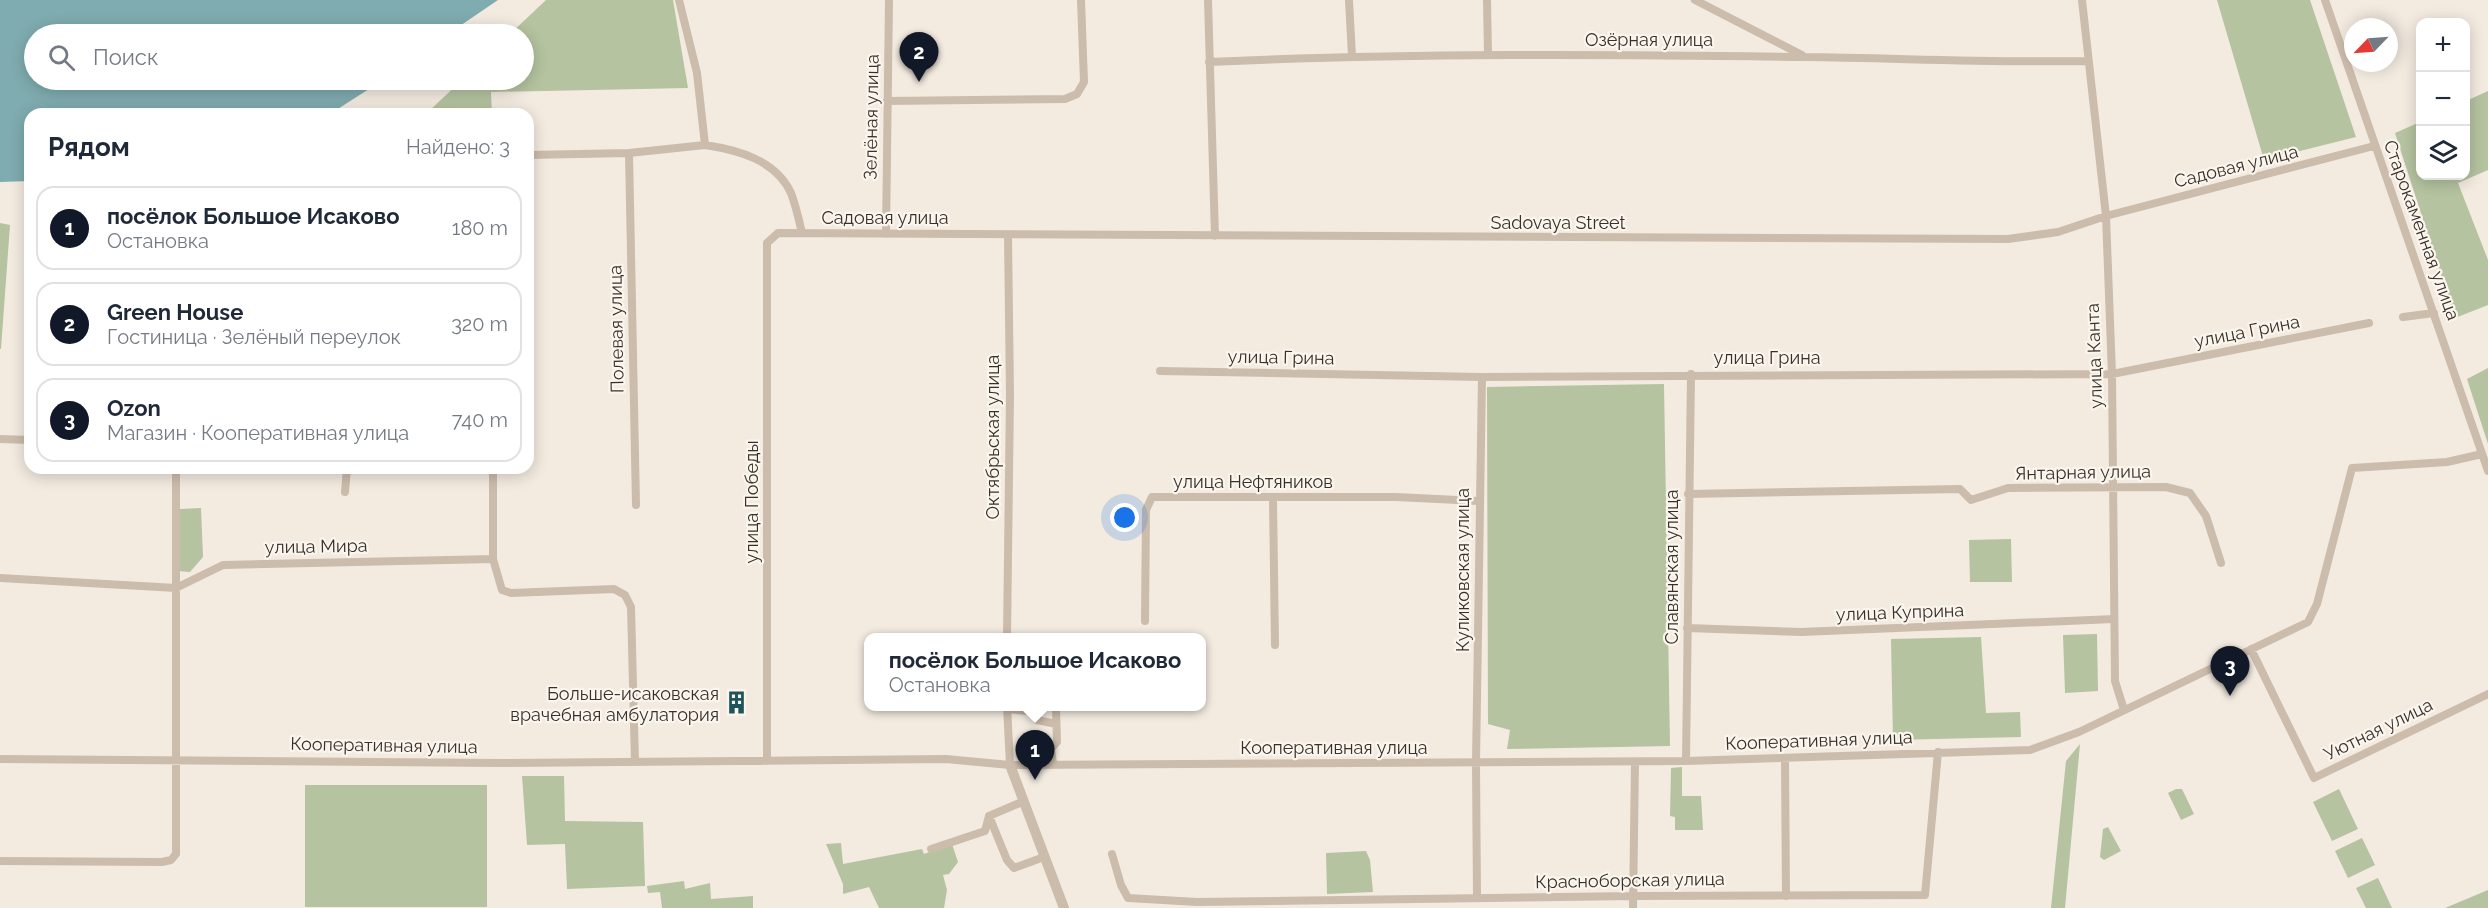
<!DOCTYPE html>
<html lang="ru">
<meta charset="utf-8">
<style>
:root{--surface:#fff;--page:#f2f2f3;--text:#1f2937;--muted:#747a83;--line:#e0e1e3;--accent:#111827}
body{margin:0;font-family:Raleway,sans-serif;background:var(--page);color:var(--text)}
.controls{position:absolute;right:18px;top:18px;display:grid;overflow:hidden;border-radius:12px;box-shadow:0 3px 15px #0003}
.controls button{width:54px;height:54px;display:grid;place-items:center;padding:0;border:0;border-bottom:2px solid var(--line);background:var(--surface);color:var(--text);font:30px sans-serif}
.compass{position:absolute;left:2344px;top:18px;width:54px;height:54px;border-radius:50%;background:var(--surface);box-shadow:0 3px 15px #0003;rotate:245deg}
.you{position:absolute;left:1125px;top:518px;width:21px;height:21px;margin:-15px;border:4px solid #fff;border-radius:50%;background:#1a73e8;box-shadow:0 0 0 9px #1a73e833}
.badge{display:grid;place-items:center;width:39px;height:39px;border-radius:50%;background:var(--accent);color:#fff;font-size:20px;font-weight:700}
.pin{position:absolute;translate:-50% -50px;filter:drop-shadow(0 2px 3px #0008)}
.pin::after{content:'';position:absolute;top:32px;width:21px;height:18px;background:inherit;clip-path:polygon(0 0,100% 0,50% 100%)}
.popup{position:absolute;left:864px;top:633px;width:342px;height:78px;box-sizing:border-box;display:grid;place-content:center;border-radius:12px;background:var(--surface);filter:drop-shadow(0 2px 4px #0005);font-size:20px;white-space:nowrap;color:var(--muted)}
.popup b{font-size:22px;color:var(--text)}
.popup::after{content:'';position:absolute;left:50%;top:100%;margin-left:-12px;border:12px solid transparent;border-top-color:var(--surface)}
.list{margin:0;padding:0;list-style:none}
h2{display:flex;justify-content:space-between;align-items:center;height:78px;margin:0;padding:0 24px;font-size:26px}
h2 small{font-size:20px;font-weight:400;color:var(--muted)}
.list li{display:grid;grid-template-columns:39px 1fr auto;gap:18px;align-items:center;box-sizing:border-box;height:84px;margin:0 12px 12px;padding:0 12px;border:2px solid var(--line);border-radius:18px}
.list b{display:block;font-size:22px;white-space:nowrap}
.list p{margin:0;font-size:20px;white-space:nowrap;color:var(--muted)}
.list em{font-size:20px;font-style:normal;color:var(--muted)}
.icon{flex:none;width:33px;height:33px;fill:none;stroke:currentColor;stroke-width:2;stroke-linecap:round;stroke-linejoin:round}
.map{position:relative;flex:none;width:2488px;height:908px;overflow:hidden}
.search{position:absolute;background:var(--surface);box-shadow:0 3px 15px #0003;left:24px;top:24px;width:510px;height:66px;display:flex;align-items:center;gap:15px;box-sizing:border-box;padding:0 21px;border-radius:33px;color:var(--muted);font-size:22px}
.panel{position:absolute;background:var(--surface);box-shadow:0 3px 15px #0003;left:24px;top:108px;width:510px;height:366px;border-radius:18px}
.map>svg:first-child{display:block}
.green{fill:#b5c3a0}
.water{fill:#7facb0}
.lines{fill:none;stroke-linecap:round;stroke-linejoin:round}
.minor{stroke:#ccbcac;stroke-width:8}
.tertiary{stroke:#ccbcac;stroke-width:10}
.labels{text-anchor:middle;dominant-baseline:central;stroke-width:4.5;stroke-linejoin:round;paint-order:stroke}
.street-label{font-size:18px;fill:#3a302b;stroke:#faf5ed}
.poi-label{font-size:18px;fill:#3a302b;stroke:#faf5ed;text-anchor:end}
</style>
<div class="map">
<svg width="2488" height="908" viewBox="0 0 2488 908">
<rect width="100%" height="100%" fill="#f3ebe0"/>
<path class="green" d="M546,0H673L688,88L491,92L492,114H405L426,108L429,111L462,80H524V34H510Z
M2217,0H2310L2356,137L2264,160Z
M2488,91V170L2458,183L2488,260V305L2455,318L2395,133L2420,122V176H2466V101Z
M0,223L10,225L1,349H0Z
M2488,368V444L2467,379Z
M1664,384L1670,746L1507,749L1510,730L1488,724L1487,387Z
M201,508L203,557L190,572L178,571L180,509Z
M2011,539L2012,582H1970L1969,540Z
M2097,634L2098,691L2065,693L2063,635Z
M1981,637L1986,713L2020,712L2021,737L1893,740L1891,639Z
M2080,744L2065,908H2051L2066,761Z
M1682,767V796H1701L1703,830H1675V817L1670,816L1671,768Z
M522,776H564L565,821L643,822L645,886L567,889L565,844L527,845Z
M305,785H487V907H305Z
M2176,789H2182L2194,814L2181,820L2168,793Z
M2339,789L2358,829L2332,841L2313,802Z
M2108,827L2121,851L2104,860L2100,857L2103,829Z
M2362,838L2375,865L2348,878L2335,851Z
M841,843L843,864L922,849L924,854L952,844L958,862L949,874L943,875L947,890L944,908H879L869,887L843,894V884L826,844Z
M1366,851L1370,860L1373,892L1327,894L1326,853Z
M2378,878L2392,908H2366L2356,888Z
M684,881L685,889L710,883L711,899L753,896V908H662L660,892L648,893L647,886Z
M2488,890V908H2445Z"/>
<path class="water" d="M0,0H498L448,34H34V80H383L330,114H30V181L0,182Z"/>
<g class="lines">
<path class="minor" d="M679,0L697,73L705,145C738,150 776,160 791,193C796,206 799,220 802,233
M1208,0L1215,236
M1349,0L1352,56
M1487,0L1488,54
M1695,0L1802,55
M2082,0L2106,216L2112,374L2115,681L2124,710
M2325,0L2488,471
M1209,62C1407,53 1605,54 1803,57C1898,58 1993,63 2088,61
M887,101L1065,99L1077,94L1084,82L1081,0
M629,153L636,505
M528,155L629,153L705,145
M886,234L889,0
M2403,317L2434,313
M1160,371L1482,377L2112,374L2369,323
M0,439L30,440
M493,468V559L502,590L511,593L614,589L625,595L631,607L635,762
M345,492L347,468
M1688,494L1960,489L1971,500L2008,488L2166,487L2190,493L2206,516L2221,563
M1273,499L1275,645
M0,578L176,588L223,565L493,559
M1145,621L1146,510L1152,497H1396L1478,501
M1687,628L1801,632L2114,619
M1007,638L1010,395L1008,236
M2251,649L2314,778L2488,694
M1007,706L1010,765
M1007,709L1037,712V720L1056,724
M0,759L500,763L946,759L1010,765L1686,761L2030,750L2079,732L2308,622L2317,604L2352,468L2447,462L2482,454
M1785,759L1786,896
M767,761V243L778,233L2008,239L2058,232L2106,216L2374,146
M1686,761L1691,374
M1053,764L1051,749L1057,742L1056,709
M1022,802L989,816L1007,860L1014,868L1044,857
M931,849L985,831L989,816
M1112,854L1121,885L1128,898L1197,902L1633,896L1925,895L1938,752
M0,861L162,862L171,860L176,854V468
M1477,898L1476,763L1482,377
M1633,908L1635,762"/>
<path class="tertiary" d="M1010,765L1064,908"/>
</g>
<defs>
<symbol id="building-bare" viewBox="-9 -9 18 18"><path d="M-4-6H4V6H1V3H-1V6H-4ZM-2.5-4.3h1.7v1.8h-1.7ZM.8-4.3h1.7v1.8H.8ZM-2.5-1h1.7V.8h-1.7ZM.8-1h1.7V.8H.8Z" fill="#20545b" stroke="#faf5ed" stroke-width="2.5" paint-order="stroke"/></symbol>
</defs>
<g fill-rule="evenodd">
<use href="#building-bare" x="720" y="686" width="33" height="33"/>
</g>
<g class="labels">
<g class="street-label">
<text x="1649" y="39">Озёрная улица</text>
<text transform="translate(871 117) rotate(-89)">Зелёная улица</text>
<text transform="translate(2236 166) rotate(-14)">Садовая улица</text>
<text x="885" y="217">Садовая улица</text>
<text x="1558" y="222">Sadovaya Street</text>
<text transform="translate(2422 230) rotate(70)">Старокаменная улица</text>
<text transform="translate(616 329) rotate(-91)">Полевая улица</text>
<text transform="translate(2247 331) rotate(-11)">улица Грина</text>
<text transform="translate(2094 356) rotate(-92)">улица Канта</text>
<text transform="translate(1281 357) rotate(1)">улица Грина</text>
<text x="1767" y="357">улица Грина</text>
<text transform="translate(992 437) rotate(-90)">Октябрьская улица</text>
<text transform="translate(2083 472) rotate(-1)">Янтарная улица</text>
<text x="1253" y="481">улица Нефтяников</text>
<text transform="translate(751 502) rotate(-90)">улица Победы</text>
<text transform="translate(316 546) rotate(-1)">улица Мира</text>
<text transform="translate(1671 567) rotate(-90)">Славянская улица</text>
<text transform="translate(1462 570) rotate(-90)">Куликовская улица</text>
<text transform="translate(1900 612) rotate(-2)">улица Куприна</text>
<text transform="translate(2378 729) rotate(-26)">Уютная улица</text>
<text transform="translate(1819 740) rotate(-2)">Кооперативная улица</text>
<text transform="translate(384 745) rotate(1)">Кооперативная улица</text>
<text x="1334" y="747">Кооперативная улица</text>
<text transform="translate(1630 880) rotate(-1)">Красноборская улица</text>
</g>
<g class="poi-label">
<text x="719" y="693">Больше-исаковская<tspan x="719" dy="21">врачебная амбулатория</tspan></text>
</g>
</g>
</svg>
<div class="controls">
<button>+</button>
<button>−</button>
<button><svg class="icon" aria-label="layers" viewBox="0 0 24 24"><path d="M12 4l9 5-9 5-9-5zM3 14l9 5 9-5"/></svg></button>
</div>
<svg class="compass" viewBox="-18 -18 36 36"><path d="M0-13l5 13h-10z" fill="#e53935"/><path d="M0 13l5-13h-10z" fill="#747a83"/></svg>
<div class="you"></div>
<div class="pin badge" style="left:1035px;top:780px">1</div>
<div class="popup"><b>посёлок Большое Исаково</b>Остановка</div>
<div class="pin badge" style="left:919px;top:82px">2</div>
<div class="pin badge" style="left:2230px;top:696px">3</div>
<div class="search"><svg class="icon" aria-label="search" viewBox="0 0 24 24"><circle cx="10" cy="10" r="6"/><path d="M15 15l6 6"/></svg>Поиск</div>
<section class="panel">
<h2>Рядом<small>Найдено: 3</small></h2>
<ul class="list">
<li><span class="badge">1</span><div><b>посёлок Большое Исаково</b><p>Остановка</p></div><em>180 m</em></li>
<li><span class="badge">2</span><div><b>Green House</b><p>Гостиница · Зелёный переулок</p></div><em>320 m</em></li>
<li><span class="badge">3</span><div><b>Ozon</b><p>Магазин · Кооперативная улица</p></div><em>740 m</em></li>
</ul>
</section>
</div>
